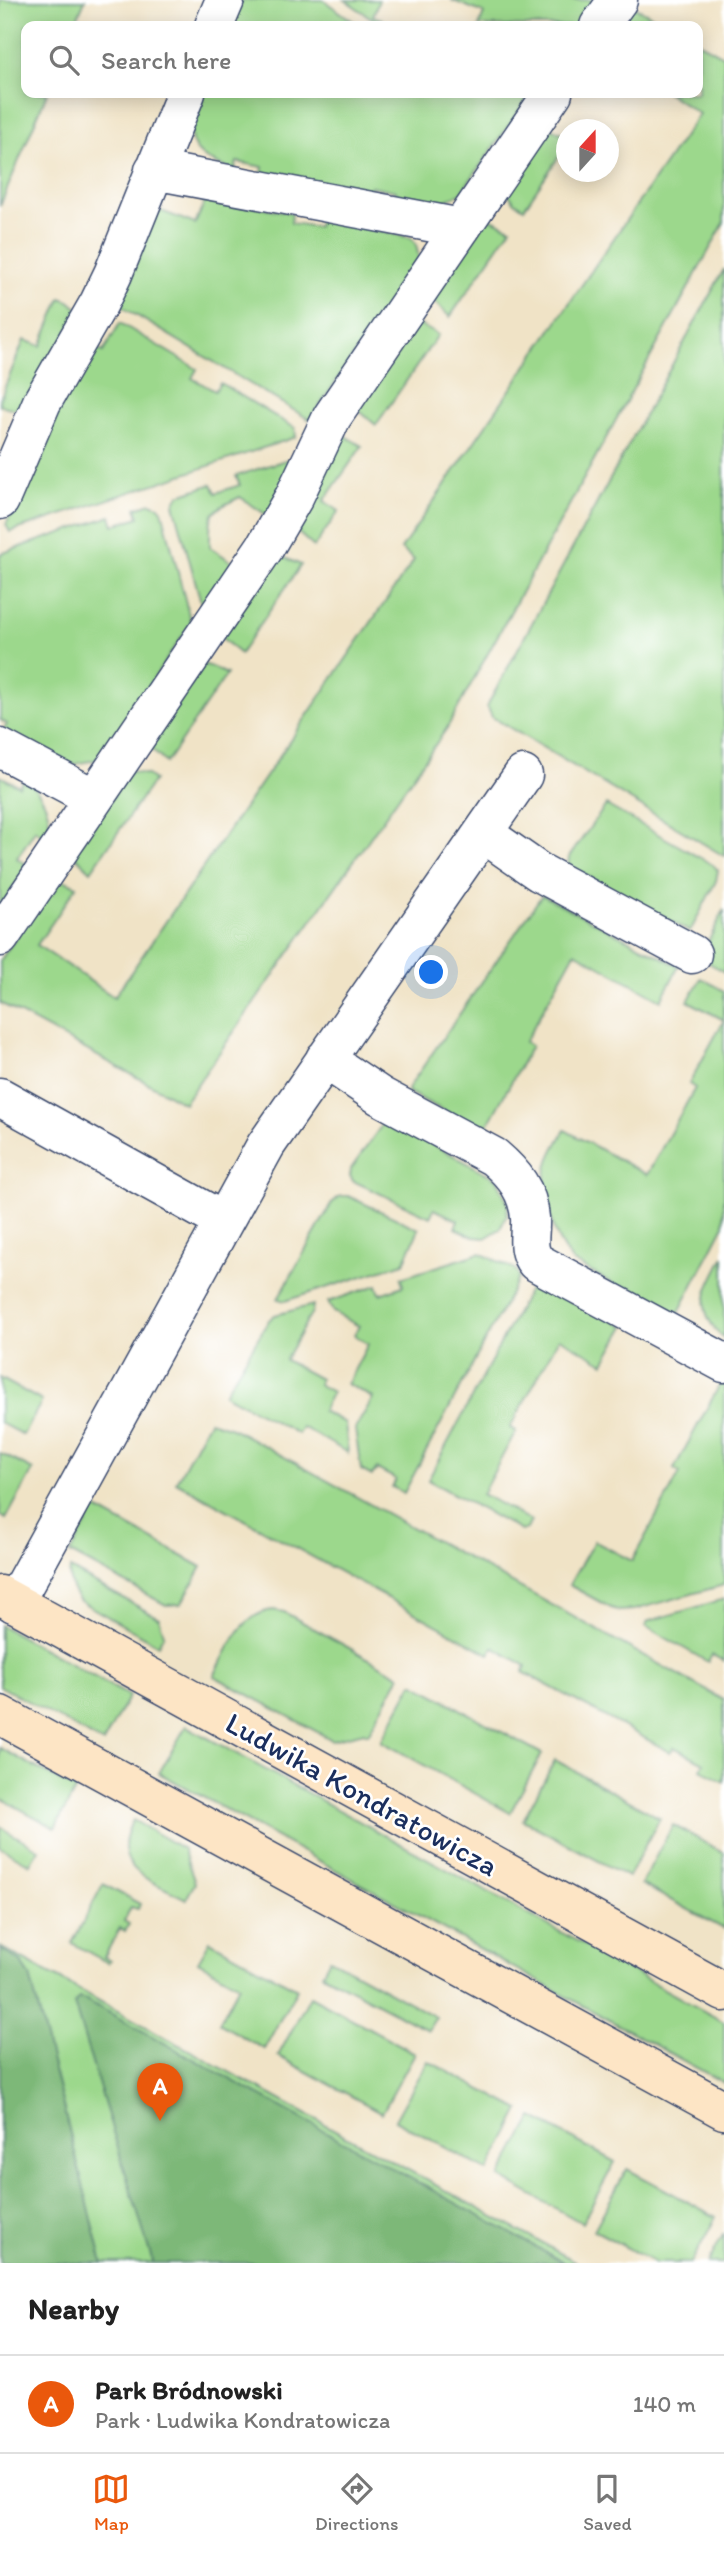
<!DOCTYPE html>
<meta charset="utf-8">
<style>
:root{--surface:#fff;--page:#f2f2f2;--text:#222;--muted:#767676;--line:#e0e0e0;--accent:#ea580c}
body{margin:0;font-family:Itim,sans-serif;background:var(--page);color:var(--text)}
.compass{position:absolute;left:556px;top:119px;width:63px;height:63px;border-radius:50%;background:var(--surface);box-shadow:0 4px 18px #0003;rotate:21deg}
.you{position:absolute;left:432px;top:973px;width:24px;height:24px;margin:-18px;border:5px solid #fff;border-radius:50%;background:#1a73e8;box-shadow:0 0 0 10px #1a73e833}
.badge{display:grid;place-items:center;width:46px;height:46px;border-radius:50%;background:var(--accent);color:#fff;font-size:23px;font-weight:700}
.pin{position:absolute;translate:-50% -58px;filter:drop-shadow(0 2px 4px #0008)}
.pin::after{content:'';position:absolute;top:37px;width:24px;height:21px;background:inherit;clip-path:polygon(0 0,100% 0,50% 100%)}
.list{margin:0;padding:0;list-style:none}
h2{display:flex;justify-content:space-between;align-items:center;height:91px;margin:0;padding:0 28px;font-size:30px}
h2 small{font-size:23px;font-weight:400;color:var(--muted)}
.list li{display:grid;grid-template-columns:46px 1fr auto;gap:21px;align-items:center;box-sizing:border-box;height:98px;padding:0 28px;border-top:2px solid var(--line)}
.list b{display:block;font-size:26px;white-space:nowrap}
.list p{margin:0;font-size:23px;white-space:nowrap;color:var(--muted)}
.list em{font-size:23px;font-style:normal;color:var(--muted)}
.icon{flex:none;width:38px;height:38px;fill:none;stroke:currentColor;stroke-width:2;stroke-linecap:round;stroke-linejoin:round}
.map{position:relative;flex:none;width:724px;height:2263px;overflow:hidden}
.search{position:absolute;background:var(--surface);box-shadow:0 4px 18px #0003;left:21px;right:21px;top:21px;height:77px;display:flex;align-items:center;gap:18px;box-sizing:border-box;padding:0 24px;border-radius:14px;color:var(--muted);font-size:26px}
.sheet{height:189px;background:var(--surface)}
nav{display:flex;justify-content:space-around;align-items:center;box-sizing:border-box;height:98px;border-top:2px solid var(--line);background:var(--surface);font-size:19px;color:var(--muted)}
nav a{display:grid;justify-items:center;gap:4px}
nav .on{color:var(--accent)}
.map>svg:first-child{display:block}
.green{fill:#9cd88c;stroke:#5c8475;stroke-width:2}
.forest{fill:#7db878;stroke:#4c746b;stroke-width:2}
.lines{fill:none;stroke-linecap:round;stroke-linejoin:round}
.street-casing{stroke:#3b4a6e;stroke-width:41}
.secondary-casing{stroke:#3b4a6e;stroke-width:41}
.street{stroke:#fff;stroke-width:38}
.secondary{stroke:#fde5c5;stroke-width:38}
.labels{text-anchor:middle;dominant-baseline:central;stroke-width:5;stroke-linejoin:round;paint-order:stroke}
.street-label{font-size:30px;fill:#1b2f5e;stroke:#fff}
</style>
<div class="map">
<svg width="724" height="2263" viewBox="0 0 724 2263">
<rect width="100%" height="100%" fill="#fff"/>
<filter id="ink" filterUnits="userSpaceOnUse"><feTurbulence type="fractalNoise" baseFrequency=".0143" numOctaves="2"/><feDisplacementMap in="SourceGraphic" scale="14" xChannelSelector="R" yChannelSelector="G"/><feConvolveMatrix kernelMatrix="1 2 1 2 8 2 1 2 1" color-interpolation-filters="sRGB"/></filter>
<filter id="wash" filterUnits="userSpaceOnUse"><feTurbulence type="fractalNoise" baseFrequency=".00686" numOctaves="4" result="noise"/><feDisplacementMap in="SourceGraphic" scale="28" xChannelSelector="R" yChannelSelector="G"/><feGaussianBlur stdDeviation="1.57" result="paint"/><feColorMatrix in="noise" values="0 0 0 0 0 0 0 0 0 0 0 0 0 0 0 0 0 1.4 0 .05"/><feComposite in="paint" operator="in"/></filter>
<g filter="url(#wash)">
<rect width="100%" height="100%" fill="#f0e3c6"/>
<path class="green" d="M0,0H85L74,26H26V93H47L0,206Z
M242,0H323L360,26H231Z
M345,0H379L373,16L382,19L380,24Z
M451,0H598L580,26H479L484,13Z
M631,5L670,26H617Z
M698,42L724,56V223L447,728L184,1103L0,1003V961L56,877L77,886L37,945L114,997L414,560L401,549L699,114L668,93H698Z
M204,93H519L525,96L526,101L461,193L437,205L394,201L396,191L371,186L369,196L262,175L263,167L237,162L235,170C216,165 188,155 191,129C192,118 200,104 204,93Z
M548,127L566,135V146L524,208L515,202L505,190Z
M207,197L292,213L291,223L318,227L320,217L411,238L416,245L419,258L310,420L116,303L156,209L195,224Z
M487,217L511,228L450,317L431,299Z
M724,269V856L492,717L487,706Z
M61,298L69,301L80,310L21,411L0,405V399L24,340L41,346Z
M415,322L438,335L376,425L357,409Z
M120,323L197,369L192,378L215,391L220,383L295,428L296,437L10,532L6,525L43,436L93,346L103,352Z
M340,433L362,446L324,501L339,511L314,547L295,530Z
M295,457L268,516L240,497C208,513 210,511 210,547L235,564L202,606L174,504L179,495L212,484L216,493L240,485L236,476Z
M151,503L159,506L162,510L191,623L103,754L95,760L71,765L2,733L7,724L0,720V554L111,516L114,525L139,517L136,508Z
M278,555L301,565L240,654L221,637Z
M204,664L227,674L166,763L147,745Z
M130,771L147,775L154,780L91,871L73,854Z
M0,776L19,786L24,778C43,792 54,815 47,838L35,830L17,858L28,866L0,908Z
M606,805L713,865L718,870L716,881L690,932L568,866L569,857Z
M542,895L679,966L661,1000L575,952L525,1042L531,1046L484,1132L408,1092L409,1087Z
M724,910V972L709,963L706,946Z
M701,978L724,991V1225L679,1312L672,1316L573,1262C552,1237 540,1196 548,1164C551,1152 559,1141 565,1130L647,1175L695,1088L689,1084L724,1020L688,1001Z
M386,1119L497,1179L508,1203L507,1215L500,1229L485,1238L474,1237L455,1228L458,1220L434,1209L430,1217L353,1181L350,1176L351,1169Z
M340,1196H348L419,1229L404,1263L285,1301L278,1299L332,1203Z
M480,1253L516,1270L519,1277L404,1493L392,1487L396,1479L377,1469L372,1476L361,1470L355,1429L373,1398L347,1384L368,1344L354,1335L359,1326L333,1312L328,1302L377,1285L380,1294L403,1286L401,1278Z
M724,1256V1339C692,1308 707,1291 724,1256Z
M533,1282L625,1326L604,1363L559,1338L510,1428L516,1431L482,1494L531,1521L527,1529L521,1531L428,1480Z
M313,1305L312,1312L285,1360L320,1379L318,1384L332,1392L322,1411L345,1423L348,1453L302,1427L298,1434L224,1394L269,1320L275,1315Z
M724,1377V1585L634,1610L620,1611L611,1608L569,1585L594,1541L632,1561L680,1473L674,1469Z
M0,1378L42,1401L23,1435L0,1423Z
M209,1421L232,1428L724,1700V1782L701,1769L704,1763L674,1747L670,1752L523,1672L526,1666L493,1647L489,1654L176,1482Z
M0,1453L33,1470L6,1519L0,1515Z
M95,1508L202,1567L181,1604L166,1605L70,1553Z
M70,1569L159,1618L164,1634L158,1645L80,1601C72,1592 68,1581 70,1569Z
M724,1599V1661L712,1655L708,1662L645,1626L649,1621Z
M273,1610L284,1612L400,1676L368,1734L364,1732L332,1740L214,1676C228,1650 240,1614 273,1610Z
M0,1625L129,1696L103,1743L0,1686Z
M413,1683L542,1754L510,1813L381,1741Z
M186,1726L724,2022V2083L159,1773Z
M0,1748L76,1789L55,1828L0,1798Z
M555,1760L660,1818L628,1877L523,1820Z
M133,1820L183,1849L195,1883L186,1899C152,1881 106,1869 133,1820Z
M673,1825L724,1853V1929L641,1884Z
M0,1827L39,1849L30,1864L0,1847Z
M103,1884L140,1904L138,1909L131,1907L124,1921L129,1924L125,1931L120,1928L104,1957L110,1960L108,1963L72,1943Z
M210,1941L297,1989L264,2049L219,2023L239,1985L198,1962Z
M0,1947L61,1980L578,2263H0Z
M330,1959L436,2017L428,2030L322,1974Z
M310,1996L415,2053L382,2113L278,2056Z
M428,2061L520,2110L488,2171L395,2120Z
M533,2117L615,2162L582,2223L500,2177Z
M627,2169L716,2217L691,2263H655L594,2230Z
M724,2233V2263H708Z"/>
<path class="forest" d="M0,1949L21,1962L30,1976L103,2263H0Z
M79,1998L86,2000L565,2263H153L74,2004Z"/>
</g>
<g filter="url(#ink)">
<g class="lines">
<defs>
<path id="street" d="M214,26L225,0
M599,26L618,0
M154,170L461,228
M0,500L42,402L99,303L113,274L186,93
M0,748L94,798
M483,833L539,872L692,954
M0,937L265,547L294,497L332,417L553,93
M325,1059L380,1096L494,1157C514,1174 528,1191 530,1218C531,1234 525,1249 536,1262L724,1363
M0,1097L223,1221
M14,1603L266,1145L523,775"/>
<path id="secondary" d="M0,1595L724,1992
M0,1715L724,2110"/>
</defs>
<use href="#street" class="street-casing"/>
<use href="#secondary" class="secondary-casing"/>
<use href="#street" class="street"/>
<use href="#secondary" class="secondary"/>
</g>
</g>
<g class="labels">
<g class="street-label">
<text transform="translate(362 1794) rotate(29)">Ludwika Kondratowicza</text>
</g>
</g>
</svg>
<svg class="compass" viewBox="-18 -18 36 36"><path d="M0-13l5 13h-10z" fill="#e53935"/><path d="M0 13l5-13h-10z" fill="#767676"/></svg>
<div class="you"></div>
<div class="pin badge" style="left:160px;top:2121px">A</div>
<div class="search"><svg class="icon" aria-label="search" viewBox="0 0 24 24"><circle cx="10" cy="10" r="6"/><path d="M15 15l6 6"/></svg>Search here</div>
</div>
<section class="sheet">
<h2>Nearby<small></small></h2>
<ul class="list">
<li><span class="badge">A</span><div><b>Park Bródnowski</b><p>Park · Ludwika Kondratowicza</p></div><em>140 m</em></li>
</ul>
</section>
<nav>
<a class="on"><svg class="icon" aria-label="map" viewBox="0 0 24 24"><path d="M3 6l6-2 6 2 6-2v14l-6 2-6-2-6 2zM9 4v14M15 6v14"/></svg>Map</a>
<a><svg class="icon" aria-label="directions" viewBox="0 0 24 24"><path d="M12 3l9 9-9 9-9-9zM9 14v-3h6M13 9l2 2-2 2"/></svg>Directions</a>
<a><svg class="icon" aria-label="saved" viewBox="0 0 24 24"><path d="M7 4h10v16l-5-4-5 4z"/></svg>Saved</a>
</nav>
